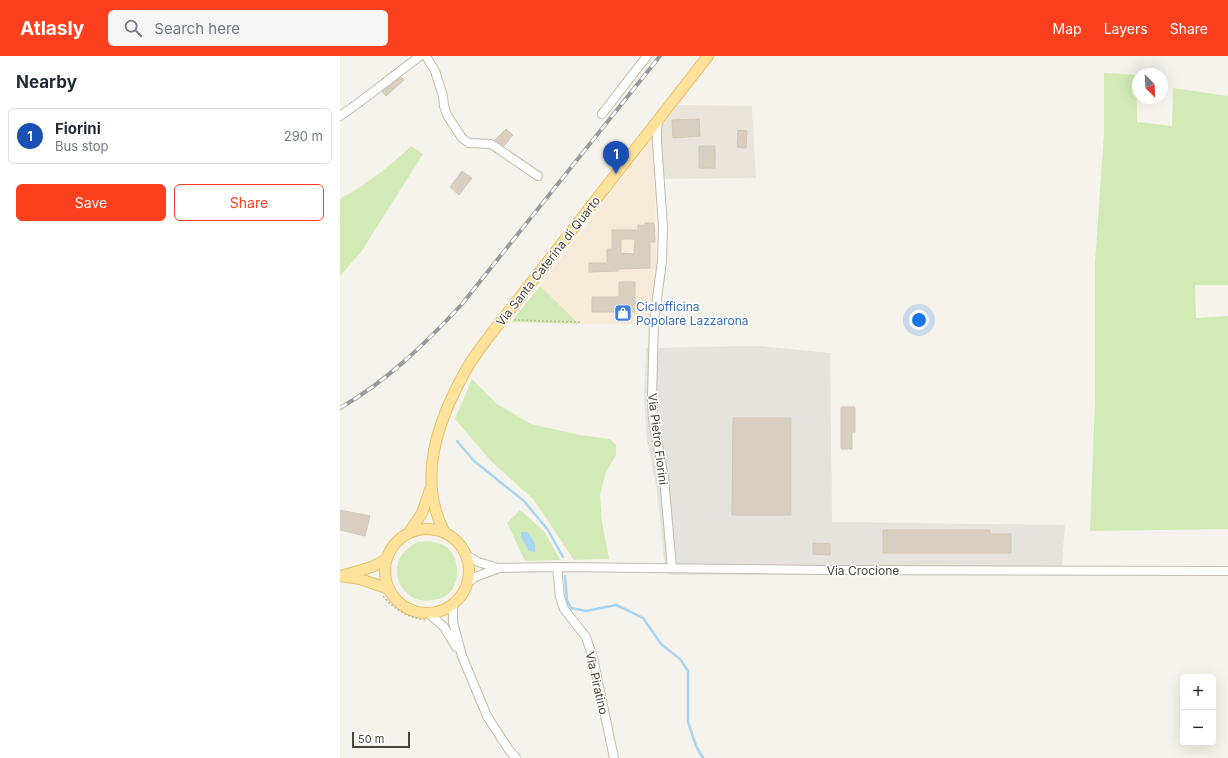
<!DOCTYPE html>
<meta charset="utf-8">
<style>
:root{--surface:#fff;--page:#f6f6f7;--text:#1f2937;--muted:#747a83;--line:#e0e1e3;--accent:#fc3f1d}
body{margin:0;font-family:Inter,sans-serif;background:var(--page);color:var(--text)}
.controls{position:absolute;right:12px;bottom:12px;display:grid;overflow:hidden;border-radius:6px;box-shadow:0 4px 16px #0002}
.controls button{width:36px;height:36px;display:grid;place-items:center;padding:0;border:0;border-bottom:1px solid var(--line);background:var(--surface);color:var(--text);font:20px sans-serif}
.compass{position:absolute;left:792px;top:12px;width:36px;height:36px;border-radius:50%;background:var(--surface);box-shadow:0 4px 16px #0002;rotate:156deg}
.scale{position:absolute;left:12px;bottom:10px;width:58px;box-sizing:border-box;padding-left:4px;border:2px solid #4b4439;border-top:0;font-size:11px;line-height:14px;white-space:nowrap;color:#4b4439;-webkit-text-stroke:3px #fff;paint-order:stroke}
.you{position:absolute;left:579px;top:264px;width:14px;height:14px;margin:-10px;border:3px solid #fff;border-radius:50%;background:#1a73e8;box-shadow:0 0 0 6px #1a73e833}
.badge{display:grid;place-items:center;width:26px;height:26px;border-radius:50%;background:var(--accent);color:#fff;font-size:13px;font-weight:700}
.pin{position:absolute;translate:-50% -33px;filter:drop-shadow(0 1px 2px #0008)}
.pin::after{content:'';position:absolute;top:21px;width:14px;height:12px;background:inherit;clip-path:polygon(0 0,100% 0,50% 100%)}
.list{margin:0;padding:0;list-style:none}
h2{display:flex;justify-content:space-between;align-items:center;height:52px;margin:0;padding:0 16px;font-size:17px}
h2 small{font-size:13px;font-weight:400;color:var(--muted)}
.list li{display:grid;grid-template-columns:26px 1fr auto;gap:12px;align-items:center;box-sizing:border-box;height:56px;margin:0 8px 8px;padding:0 8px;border:1px solid var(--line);border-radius:6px}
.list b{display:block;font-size:15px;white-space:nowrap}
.list p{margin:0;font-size:13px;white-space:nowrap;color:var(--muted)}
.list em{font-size:13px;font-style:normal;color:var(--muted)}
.actions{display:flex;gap:8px;padding:12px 16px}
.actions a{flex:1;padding:9px 0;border:1px solid var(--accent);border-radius:6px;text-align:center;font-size:14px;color:var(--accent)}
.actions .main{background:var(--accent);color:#fff}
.icon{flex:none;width:22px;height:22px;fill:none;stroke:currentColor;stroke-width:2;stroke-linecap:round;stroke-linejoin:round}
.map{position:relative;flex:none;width:888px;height:702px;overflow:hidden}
header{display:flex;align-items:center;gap:24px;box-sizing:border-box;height:56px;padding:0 20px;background:var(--accent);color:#fff}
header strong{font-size:19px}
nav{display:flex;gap:22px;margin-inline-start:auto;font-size:14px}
.search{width:280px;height:36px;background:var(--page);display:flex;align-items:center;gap:10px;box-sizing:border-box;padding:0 14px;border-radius:6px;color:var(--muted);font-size:15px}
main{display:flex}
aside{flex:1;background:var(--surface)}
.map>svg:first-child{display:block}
.residential{fill:#eae5da}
.commercial{fill:#f7ead8}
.industrial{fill:#e6e2dd}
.green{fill:#d2eab5}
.water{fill:#a9d4f2}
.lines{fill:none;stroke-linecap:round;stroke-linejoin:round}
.stream{stroke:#a9d4f2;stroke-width:2.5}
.building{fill:#d8cfc1;stroke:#d3c7b4;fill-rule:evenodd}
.minor-casing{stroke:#c2bbae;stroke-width:10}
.major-casing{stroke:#e6c16a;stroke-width:12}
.path{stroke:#c4b79f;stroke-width:1.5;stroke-dasharray:2 2;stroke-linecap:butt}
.minor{stroke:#fff;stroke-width:8}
.major{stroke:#ffe39c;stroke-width:10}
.rail-casing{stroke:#9a9a9a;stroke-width:4}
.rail{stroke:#fff;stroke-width:2.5;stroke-dasharray:8;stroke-linecap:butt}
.labels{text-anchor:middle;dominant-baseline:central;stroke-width:3;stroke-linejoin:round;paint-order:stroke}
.street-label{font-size:12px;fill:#4b4439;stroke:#fff}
.shop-label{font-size:12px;fill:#366cbe;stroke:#fff;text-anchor:start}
</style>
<header>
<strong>Atlasly</strong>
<div class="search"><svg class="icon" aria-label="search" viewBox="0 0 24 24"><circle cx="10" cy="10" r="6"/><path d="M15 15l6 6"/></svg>Search here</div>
<nav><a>Map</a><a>Layers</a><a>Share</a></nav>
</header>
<main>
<aside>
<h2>Nearby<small></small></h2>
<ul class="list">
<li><span class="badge" style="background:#1a4fb4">1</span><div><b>Fiorini</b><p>Bus stop</p></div><em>290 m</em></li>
</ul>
<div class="actions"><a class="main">Save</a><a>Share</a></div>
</aside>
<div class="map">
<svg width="888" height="702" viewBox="0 0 888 702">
<rect width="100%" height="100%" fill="#f6f3ec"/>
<path class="residential" d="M338,49L412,50L416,122L314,123L311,84Z"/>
<path class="commercial" d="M311,84L314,108L317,214L309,268H239L200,230Z"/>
<path class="industrial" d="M419,290L490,297L492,466L725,469L721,519H329L324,506L321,470L316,429L307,385L304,343L306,292Z"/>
<path class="green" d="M764,17L797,19V66L832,70L833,32L888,40V229H855L856,262L888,260V473L750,475L755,344V207L764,77Z
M71,90L83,98L21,196L0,220V143C26,129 50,110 71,90Z
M200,230L239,268L171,266Z
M132,323L157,348L191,368L240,379L270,383L276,389V399L265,418L260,439L262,466L269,503L234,504L194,444L151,405L115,363Z
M180,454L204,475L220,504L185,505L167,467Z
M90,485C94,487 101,487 105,490C119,498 121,525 110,536C105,541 100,543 94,544C63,551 42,510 70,491C72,490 75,487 77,486C81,485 86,486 90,485Z"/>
<path class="water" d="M181,476H187C193,483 196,487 195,496L189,495L181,481Z"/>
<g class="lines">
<path class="stream" d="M117,385L134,405L184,445L208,474L223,501
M225,520L227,544L231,552L246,555L276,549L291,556L303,562L321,588L340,603L348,615V666L356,690L363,702"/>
</g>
<path class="building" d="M61,21L64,24L46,40L42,36Z
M359,63L360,80L333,82L332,64Z
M166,73L173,79L164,90L155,84Z
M398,74L407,75L406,92L397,91Z
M359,90H375V112H359Z
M122,115L132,122L119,139L110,131Z
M305,167H314L315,186H310V212L278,213V215L249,216V207H267V193H272V174H298V169H305ZM281,183H295L294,198L281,197Z
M279,226H295V256H252V241H279Z
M501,351H515V376H512V393H501Z
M393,362H451V459H392Z
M0,454L30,460L25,480L0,474Z
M543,474H650V478H671V497H543Z
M473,487L490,488V499L473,498Z"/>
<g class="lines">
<defs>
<path id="minor" d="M86,0L95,15L103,40L104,50L107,59L122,82L129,87L151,88L198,120
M262,58L307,0
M0,60L17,48L80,0
M319,64L317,72V86L323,171L322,205L314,265L312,342L313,363L324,422L332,512
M126,499L138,506L158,512L217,511L488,514L888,515
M217,511L220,541L224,553L246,581L253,602L274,702
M128,527L135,521L157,513
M113,549V566L122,600L147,660L169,694L176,702
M88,557L104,571L116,591"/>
<path id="major" d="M45 515a42 42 0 1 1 84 0a42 42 0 1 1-84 0Z
M105,477C76,423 98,364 126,314C139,291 157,271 173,250L368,0
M68,478L82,457L90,434
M4,519L32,511L47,503
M0,520L20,523L49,533"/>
</defs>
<use href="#minor" class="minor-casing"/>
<use href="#major" class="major-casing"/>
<path class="path" d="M174,264L240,266
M43,540C55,554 67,561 85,564"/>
<use href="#minor" class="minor"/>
<use href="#major" class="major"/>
<defs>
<path id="rail" d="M0,352C47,325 85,288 122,248L320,0"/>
</defs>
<use href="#rail" class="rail-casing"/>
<use href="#rail" class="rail"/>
</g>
<defs>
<symbol id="shop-square" viewBox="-11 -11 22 22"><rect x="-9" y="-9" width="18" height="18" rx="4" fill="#3f7fe0" stroke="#fff"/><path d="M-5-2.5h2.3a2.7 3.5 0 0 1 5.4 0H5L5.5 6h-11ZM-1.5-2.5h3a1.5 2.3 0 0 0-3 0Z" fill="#fff"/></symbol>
</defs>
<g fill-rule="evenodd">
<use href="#shop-square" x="273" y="247" width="20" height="20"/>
</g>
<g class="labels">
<g class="street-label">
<text transform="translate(208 205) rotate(-52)">Via Santa Caterina di Quarto</text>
<text transform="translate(318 383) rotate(83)">Via Pietro Fiorini</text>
<text x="523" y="514">Via Crocione</text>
<text transform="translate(257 627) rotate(77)">Via Piratino</text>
</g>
<g class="shop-label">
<text x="296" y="250">Ciclofficina<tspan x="296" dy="14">Popolare Lazzarona</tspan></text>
</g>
</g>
</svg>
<div class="controls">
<button>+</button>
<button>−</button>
</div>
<svg class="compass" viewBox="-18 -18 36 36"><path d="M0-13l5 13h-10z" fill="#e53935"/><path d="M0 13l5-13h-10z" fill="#747a83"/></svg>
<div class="scale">50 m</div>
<div class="you"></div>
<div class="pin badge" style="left:276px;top:118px;background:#1a4fb4">1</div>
</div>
</main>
